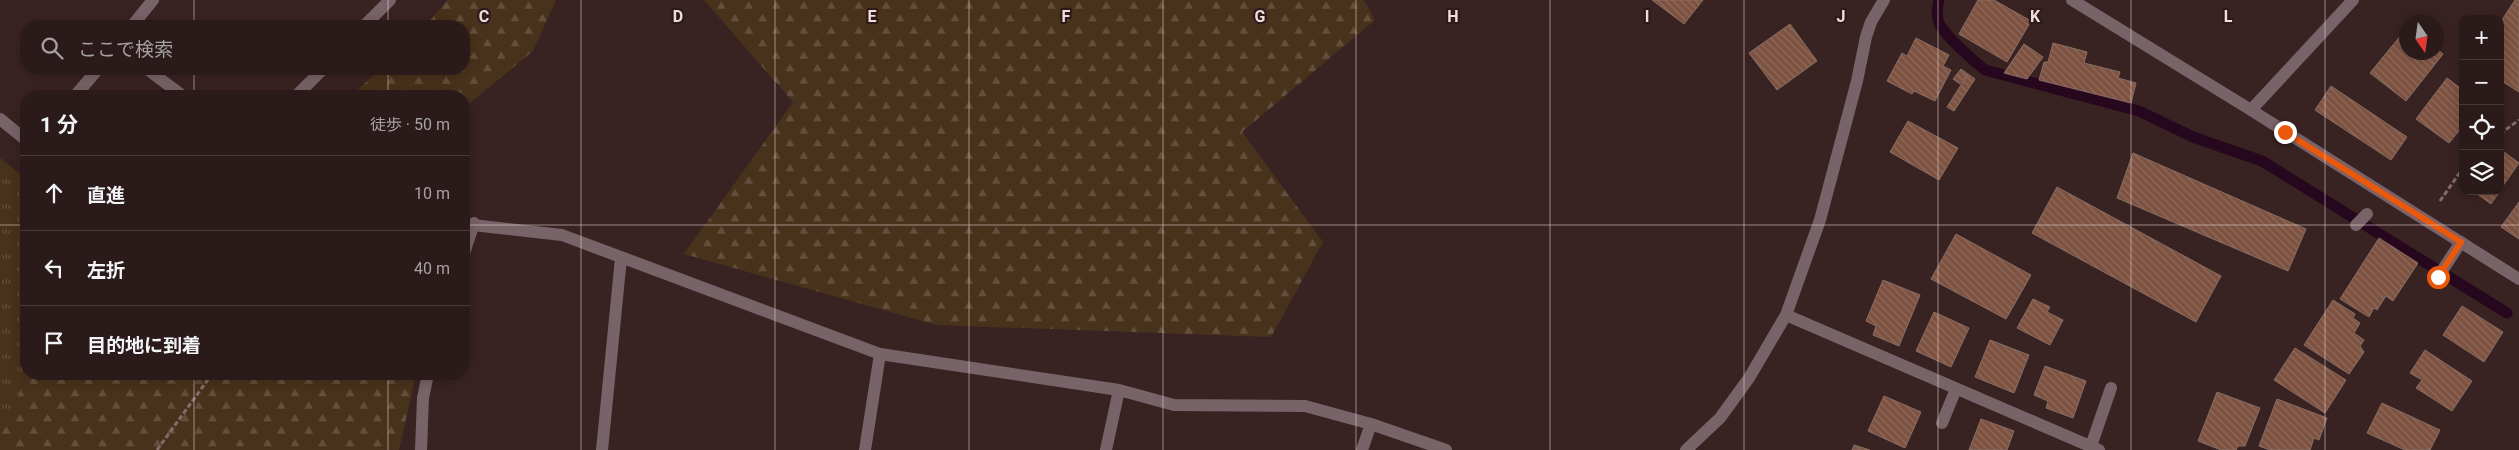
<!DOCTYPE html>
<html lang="ja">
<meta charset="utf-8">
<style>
:root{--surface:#2b1a1a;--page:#372727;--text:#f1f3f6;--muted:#a6a1a2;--line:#473839}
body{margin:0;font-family:Roboto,"Noto Sans JP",sans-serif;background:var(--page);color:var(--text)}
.controls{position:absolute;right:15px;top:15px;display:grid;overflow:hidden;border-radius:10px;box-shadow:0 2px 12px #0003}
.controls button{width:45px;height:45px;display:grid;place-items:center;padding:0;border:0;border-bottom:1px solid var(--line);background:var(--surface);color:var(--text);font:25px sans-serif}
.compass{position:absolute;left:2399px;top:15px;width:45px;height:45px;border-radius:50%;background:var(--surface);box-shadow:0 2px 12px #0003;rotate:167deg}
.stop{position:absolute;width:15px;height:15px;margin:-11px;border:4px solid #ea580c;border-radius:50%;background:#fff}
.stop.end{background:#ea580c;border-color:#fff;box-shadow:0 1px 5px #0008}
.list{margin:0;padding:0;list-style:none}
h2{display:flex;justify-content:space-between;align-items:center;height:65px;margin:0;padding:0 20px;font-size:21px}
h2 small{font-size:16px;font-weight:400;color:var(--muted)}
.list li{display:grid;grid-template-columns:32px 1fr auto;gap:15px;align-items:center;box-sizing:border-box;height:75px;padding:0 20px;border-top:1px solid var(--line)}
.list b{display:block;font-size:19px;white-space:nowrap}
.list em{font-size:16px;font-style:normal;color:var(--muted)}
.icon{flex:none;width:28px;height:28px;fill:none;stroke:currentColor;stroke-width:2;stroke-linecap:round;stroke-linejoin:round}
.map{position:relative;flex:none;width:2519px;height:450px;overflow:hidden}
.search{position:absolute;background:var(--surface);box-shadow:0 2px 12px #0003;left:20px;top:20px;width:450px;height:55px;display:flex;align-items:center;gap:12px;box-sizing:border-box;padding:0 18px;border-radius:20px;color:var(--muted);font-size:19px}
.panel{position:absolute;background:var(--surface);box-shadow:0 2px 12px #0003;left:20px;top:90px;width:450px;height:290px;border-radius:20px}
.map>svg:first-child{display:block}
.forest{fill:url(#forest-firs)}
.park{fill:url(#park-tufts)}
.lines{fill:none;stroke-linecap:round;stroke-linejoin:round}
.stream{stroke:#27071e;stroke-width:11}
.building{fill:url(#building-back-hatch);stroke:#876e64}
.path{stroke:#806c6b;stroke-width:3;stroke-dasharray:5 2.5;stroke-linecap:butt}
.service{stroke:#786368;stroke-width:12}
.minor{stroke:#786368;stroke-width:12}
.tertiary{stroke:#786368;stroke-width:12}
.route{stroke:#ea580c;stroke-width:6}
.grid{fill:none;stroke:#eddddc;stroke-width:1;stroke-opacity:0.55}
.grid-label{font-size:16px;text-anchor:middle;font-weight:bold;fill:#eddddc;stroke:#2f1a19;stroke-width:4.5;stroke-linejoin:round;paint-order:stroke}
</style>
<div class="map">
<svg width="2519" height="450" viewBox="0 0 2519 450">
<defs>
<pattern id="forest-firs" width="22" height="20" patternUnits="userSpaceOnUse" patternTransform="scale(1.25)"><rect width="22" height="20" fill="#49321b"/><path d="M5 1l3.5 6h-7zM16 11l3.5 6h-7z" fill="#644f3c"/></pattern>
<pattern id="park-tufts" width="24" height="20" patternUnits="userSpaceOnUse" patternTransform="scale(1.25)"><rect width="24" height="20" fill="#49321b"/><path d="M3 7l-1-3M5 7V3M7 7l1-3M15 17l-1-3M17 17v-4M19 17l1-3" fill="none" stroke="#644f3c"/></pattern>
<pattern id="building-back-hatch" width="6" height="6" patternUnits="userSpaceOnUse" patternTransform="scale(1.25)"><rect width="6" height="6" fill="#7d5241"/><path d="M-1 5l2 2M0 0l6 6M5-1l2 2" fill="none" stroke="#906a5c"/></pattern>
</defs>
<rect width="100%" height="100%" fill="#392322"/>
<path class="forest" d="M448,0H556L533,51L464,108V96H351L380,69H464V26H425Z
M704,0H1364L1375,20L1242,132L1323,242L1271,337L937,325L684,254L793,102Z
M26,374H416L399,450H0V424L10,417Z"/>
<path class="park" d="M0,158L26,179V374L10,417L0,424Z"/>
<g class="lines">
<path class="stream" d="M1939,0C1937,8 1936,16 1939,23C1944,35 1975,62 1985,70L2139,111L2193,137L2262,161L2507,313"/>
</g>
<path class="building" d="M1652,0H1703L1684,24Z
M1978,0H1994L2031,21L2007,62L1959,34Z
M2515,0H2519V92L2500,80V23Z
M1790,24L1817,61L1777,90L1749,53Z
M2406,29V52H2436V48L2443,54L2406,101L2370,73Z
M1916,38L1949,55L1943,66L1951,70L1935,101L1914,91L1912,94L1887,81L1902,53L1907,56Z
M2053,43L2087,52L2084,63L2120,72L2118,78L2136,83L2131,103L2039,80L2044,62H2048Z
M2024,44L2043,57L2027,79L2004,73Z
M1961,69L1968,74L1960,84L1953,79Z
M1968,74L1975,79L1954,111L1947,107Z
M2447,78L2463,90V126L2449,143L2416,119Z
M2331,86L2407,137L2391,160L2315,110Z
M1908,121L1958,148L1939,180L1890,152Z
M2500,149L2519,163L2500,190Z
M2133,153L2306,229L2288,271L2117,198Z
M2057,187L2221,276L2196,322L2032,233Z
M2473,191H2500L2491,204Z
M2519,202V239L2501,227Z
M1956,234L2031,275L2006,319L1931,279Z
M2379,238L2418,263L2393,301L2386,296L2377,310L2374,308L2369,317L2340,299Z
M1883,280L1920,295L1899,346L1873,335L1876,326L1866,321Z
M2033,299L2050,307L2047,312L2063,320L2050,345L2017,328Z
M2333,300L2355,314L2353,318L2360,323L2354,333L2364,340L2360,346L2364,352L2349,374L2304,345Z
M2462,306L2503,332L2484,362L2443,335Z
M1934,312L1969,328L1951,367L1916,351Z
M1990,340L2029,355L2014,393L1975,377Z
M2295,348L2346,380L2325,413L2274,380Z
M2425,350L2472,381L2452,411L2416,388L2422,380L2410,373Z
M2045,366L2086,381L2073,418L2046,408L2048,401L2034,395Z
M2217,392L2260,408L2245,446H2238L2236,450H2221L2198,441Z
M1884,396L1921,412L1905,448L1868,431Z
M2277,399L2327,418L2319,440L2314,438L2310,450H2270L2259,446Z
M2382,403L2440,430L2430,450H2405L2367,433Z
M1981,419L2014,431L2007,450H1969Z
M1854,445L1870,450H1852Z"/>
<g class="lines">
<path class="path" d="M2500,134L2519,120
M2440,201L2463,168
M157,450L212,374"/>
<path class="service" d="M2356,225L2367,214
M1942,423L1956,389
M2091,446L2111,388"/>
<path class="minor" d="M132,26L153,0
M364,26L390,0
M147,69L183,96
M75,96L98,69
M296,96L323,69
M2251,110L2353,0
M0,119L26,140
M464,224L562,235L880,354L1119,390L1174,405L1305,406L1371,424L1446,450
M464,253L474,223
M2438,277L2461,242
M1786,315L2099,450
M421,450L423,398L428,374
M602,450L621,258
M865,450L880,354
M1106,450L1119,390
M1362,450L1371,424
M1686,450L1720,418L1749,378L1786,315L1820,220L1857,81L1866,37L1871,22L1884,0"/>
<path class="tertiary" d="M2072,0L2251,110L2519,279"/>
</g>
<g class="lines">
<path class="route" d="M2285,132L2461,242L2438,277"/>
</g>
<path class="grid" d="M194,0V26M388,0V26M581,0V450M775,0V450M969,0V450M1163,0V450M1356,0V450M1550,0V450M1744,0V450M1938,0V450M2131,0V450M2325,0V450M194,69V96M388,69V96M0,225H26M464,225H2519M194,374V450M388,374V450"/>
<g class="grid-label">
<text x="484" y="22">C</text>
<text x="678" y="22">D</text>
<text x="872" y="22">E</text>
<text x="1066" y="22">F</text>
<text x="1260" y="22">G</text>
<text x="1453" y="22">H</text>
<text x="1647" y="22">I</text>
<text x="1841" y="22">J</text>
<text x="2035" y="22">K</text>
<text x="2228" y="22">L</text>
</g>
</svg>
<div class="controls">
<button>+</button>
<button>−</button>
<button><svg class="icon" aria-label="locate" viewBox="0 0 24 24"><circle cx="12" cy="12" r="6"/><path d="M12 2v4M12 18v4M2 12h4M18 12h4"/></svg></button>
<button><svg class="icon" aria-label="layers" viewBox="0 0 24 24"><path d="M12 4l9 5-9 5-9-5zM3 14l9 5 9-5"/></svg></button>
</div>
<svg class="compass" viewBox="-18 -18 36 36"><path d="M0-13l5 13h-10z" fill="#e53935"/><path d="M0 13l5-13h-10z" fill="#a6a1a2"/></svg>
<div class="stop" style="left:2438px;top:277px"></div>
<div class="stop end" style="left:2285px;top:132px"></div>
<div class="search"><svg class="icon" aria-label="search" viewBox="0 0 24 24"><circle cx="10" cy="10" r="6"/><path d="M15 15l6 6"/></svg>ここで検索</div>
<section class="panel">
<h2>1 分<small>徒歩 · 50 m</small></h2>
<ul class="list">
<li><svg class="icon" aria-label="ahead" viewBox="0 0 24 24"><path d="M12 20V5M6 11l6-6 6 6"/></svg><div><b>直進</b></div><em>10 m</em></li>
<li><svg class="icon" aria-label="left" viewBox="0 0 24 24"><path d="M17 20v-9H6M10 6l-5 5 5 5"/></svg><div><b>左折</b></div><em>40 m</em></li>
<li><svg class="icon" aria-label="arrive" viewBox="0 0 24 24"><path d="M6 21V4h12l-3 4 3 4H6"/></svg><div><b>目的地に到着</b></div></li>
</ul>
</section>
</div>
